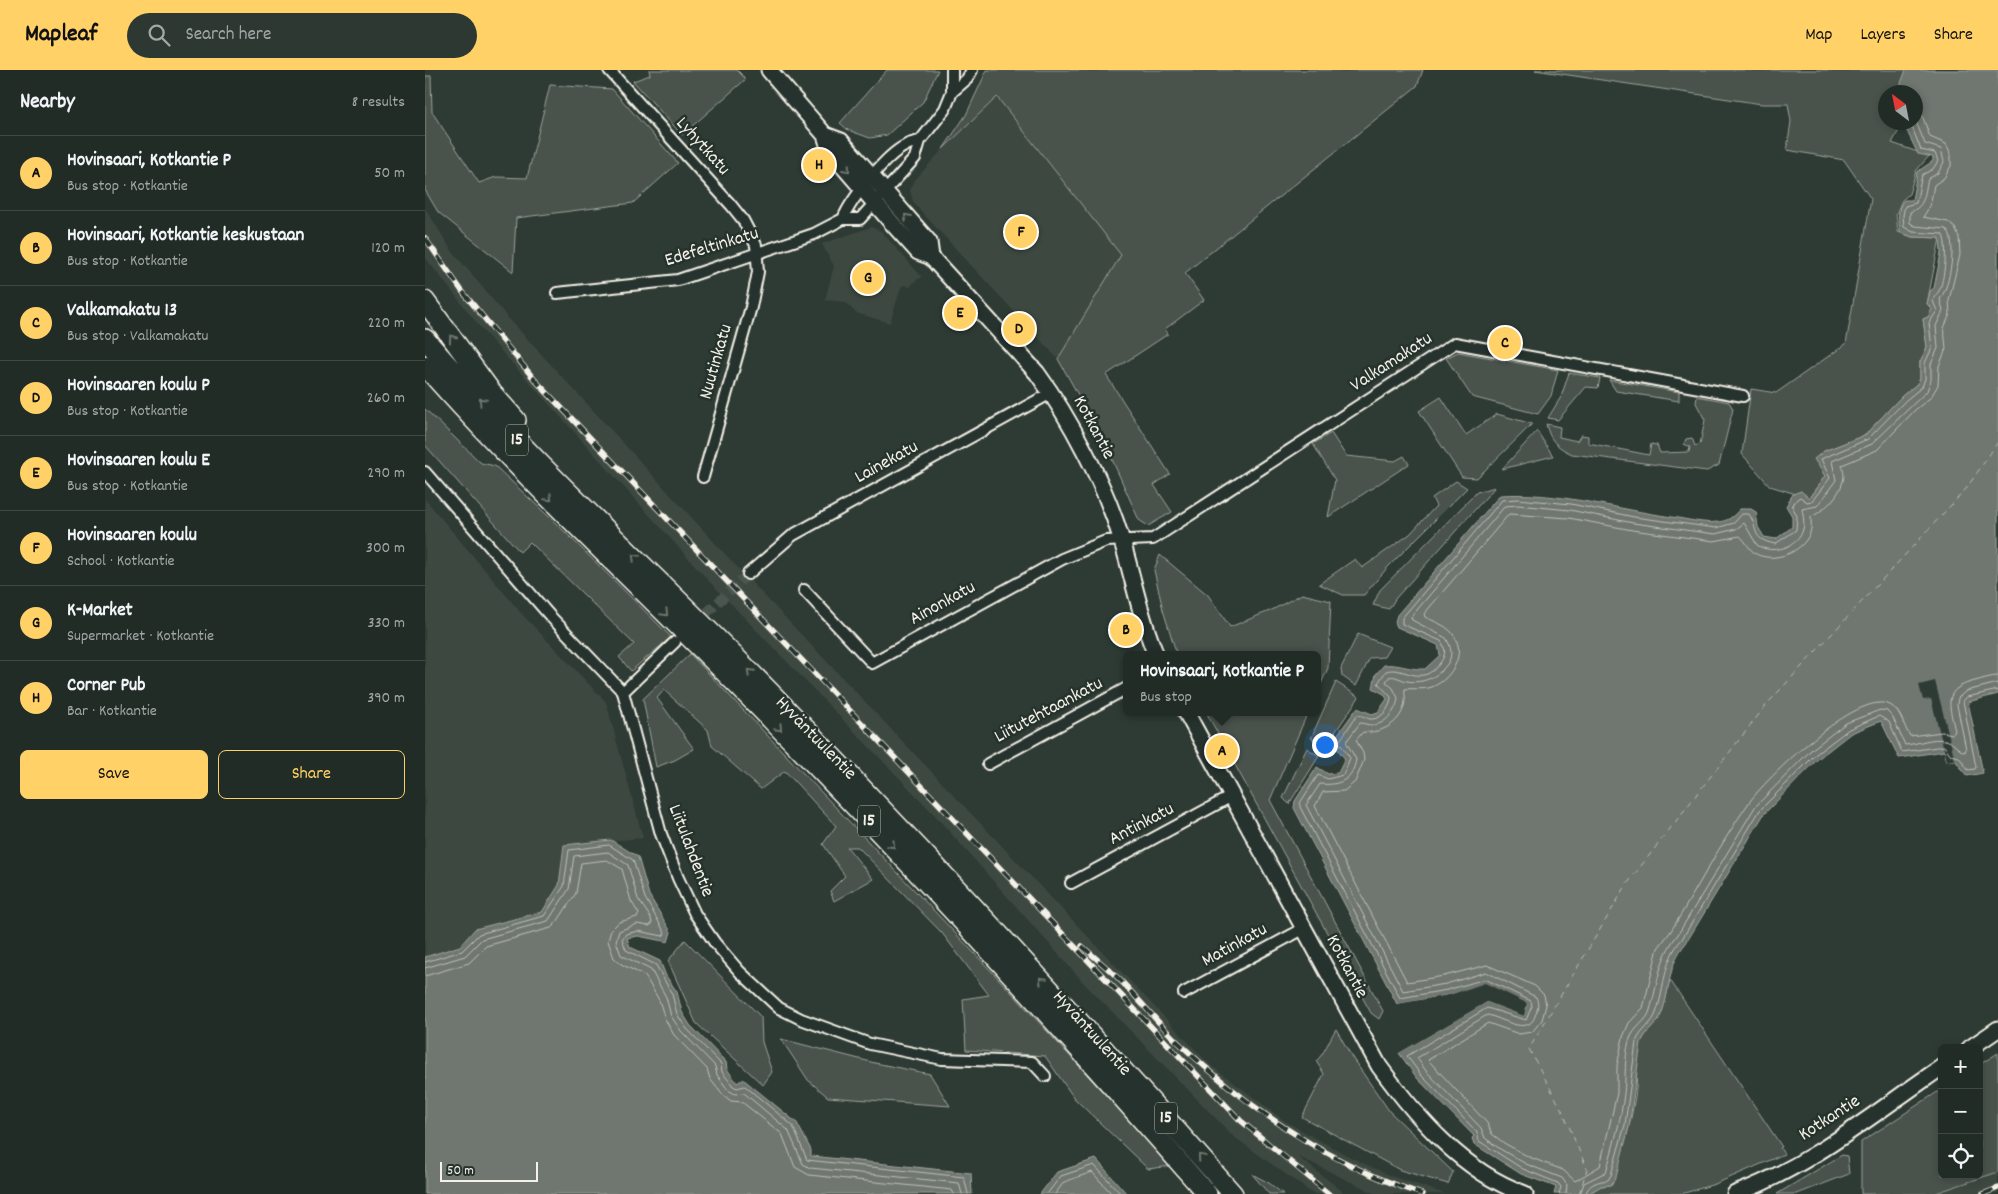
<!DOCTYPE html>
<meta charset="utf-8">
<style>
:root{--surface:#222c27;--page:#2e3833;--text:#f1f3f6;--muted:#a2a7a7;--line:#3f4844;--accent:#ffd166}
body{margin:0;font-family:Dekko,sans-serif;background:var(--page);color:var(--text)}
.controls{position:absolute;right:15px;bottom:15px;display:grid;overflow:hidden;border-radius:8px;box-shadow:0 2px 8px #0003}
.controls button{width:45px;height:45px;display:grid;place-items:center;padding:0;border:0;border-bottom:1px solid var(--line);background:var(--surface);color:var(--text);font:25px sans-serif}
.compass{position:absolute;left:1453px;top:15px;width:45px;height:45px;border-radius:50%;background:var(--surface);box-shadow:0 2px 8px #0003;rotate:328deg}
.scale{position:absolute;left:15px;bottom:12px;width:98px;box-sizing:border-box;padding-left:5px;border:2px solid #f4f1e8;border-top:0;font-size:14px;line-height:18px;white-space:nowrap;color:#f4f1e8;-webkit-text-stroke:4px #26332d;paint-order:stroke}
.you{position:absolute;left:899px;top:674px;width:18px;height:18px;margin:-12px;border:4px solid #fff;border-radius:50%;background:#1a73e8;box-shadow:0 0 0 8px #1a73e833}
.badge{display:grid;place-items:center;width:32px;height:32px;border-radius:50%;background:var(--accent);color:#111;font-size:16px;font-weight:700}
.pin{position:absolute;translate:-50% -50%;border:2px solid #fff;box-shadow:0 1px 5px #0006}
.popup{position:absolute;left:698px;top:581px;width:198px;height:65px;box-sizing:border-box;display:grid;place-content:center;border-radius:8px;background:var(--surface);filter:drop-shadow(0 1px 4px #0005);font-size:16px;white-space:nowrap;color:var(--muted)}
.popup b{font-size:19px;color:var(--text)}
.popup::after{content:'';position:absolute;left:50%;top:100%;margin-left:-10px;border:10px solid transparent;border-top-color:var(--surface)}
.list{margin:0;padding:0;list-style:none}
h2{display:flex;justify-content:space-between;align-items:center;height:65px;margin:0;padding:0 20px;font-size:21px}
h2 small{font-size:16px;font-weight:400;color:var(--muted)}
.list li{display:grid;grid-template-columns:32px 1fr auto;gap:15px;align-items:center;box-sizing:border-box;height:75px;padding:0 20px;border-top:1px solid var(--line)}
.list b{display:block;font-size:19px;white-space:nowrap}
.list p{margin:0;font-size:16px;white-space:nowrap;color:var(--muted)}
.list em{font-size:16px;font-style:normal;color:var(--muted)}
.actions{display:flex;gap:10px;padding:15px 20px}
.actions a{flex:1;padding:11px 0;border:1px solid var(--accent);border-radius:8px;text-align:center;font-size:18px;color:var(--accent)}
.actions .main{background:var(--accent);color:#111}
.icon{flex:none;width:28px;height:28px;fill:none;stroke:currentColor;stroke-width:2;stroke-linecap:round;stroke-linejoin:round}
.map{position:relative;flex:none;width:1573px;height:1124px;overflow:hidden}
header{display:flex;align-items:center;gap:30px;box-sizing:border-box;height:70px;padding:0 25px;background:var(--accent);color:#111}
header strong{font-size:24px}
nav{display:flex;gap:28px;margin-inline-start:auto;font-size:18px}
.search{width:350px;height:45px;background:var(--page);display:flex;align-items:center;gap:12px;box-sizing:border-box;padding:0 18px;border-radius:28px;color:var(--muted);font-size:19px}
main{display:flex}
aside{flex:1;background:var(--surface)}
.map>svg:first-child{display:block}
.built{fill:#3c4841}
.green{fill:#48524c;stroke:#9ea29a}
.water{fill:#6f7770;stroke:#a4a8a0}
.pier{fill:#2e3b34}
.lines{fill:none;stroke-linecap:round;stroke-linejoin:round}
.shore{stroke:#bfc0b8;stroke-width:1}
.ferry{stroke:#b8bab2;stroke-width:1;stroke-dasharray:6 5;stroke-linecap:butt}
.street-tunnel{stroke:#4c564f;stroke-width:10;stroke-dasharray:10 5;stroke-linecap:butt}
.street-casing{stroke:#f4f1e8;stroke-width:14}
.secondary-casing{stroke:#f4f1e8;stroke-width:19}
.highway-casing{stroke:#f4f1e8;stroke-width:22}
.street{stroke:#26332d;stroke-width:10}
.secondary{stroke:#26332d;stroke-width:15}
.highway{stroke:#26332d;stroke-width:19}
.rail-casing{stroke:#f4f1e8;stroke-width:5.5}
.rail{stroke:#26332d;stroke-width:4;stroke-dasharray:11;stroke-linecap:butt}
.oneway{stroke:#6e766e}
.labels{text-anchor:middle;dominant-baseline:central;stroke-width:5;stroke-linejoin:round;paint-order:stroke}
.shield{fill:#26332d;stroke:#b6b8b0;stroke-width:1}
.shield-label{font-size:18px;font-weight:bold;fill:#f4f1e8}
.street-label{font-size:19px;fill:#f4f1e8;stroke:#26332d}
</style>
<header>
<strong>Mapleaf</strong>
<div class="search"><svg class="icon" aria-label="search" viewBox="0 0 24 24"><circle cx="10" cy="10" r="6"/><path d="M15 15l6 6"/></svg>Search here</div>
<nav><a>Map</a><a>Layers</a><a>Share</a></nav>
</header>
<main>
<aside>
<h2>Nearby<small>8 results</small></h2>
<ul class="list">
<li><span class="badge">A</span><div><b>Hovinsaari, Kotkantie P</b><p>Bus stop · Kotkantie</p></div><em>50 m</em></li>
<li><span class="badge">B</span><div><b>Hovinsaari, Kotkantie keskustaan</b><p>Bus stop · Kotkantie</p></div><em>120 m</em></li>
<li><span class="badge">C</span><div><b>Valkamakatu 13</b><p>Bus stop · Valkamakatu</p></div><em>220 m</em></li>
<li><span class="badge">D</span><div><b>Hovinsaaren koulu P</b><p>Bus stop · Kotkantie</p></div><em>260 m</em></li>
<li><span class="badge">E</span><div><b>Hovinsaaren koulu E</b><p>Bus stop · Kotkantie</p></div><em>290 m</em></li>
<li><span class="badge">F</span><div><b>Hovinsaaren koulu</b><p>School · Kotkantie</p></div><em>300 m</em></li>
<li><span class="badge">G</span><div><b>K-Market</b><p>Supermarket · Kotkantie</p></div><em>330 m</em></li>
<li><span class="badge">H</span><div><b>Corner Pub</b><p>Bar · Kotkantie</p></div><em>390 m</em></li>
</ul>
<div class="actions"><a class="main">Save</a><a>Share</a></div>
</aside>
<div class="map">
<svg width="1573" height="1124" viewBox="0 0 1573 1124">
<rect width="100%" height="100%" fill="#2e3b34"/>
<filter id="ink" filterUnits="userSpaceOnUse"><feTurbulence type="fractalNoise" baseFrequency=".02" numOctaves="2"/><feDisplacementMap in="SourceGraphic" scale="10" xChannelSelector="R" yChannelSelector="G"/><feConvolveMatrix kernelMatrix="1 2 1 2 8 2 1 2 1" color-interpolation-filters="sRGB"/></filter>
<g filter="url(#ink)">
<path class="built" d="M572,27L696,185L633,289L493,138L488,131L485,120L489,111L518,79Z
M0,138L27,181L84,249L313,498L784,994L860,1051L890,1068L929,1089L969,1107L1020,1124H951L872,1086L921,1124H888L808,1066L659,913L507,742L283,510L59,262L0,187Z
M446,157L456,161L497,207L490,211L485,217L479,215L476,217L465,253L431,243L420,232L400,230L409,196L397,174Z
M0,429L96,543L181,632L218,768L139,775L134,815L117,842L50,859L35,876L0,887Z
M1573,1102V1124H1508L1520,1121Z"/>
<path class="green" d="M224,0H312L321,9L257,65L208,11L225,5Z
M462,0H513L498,32L462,65L445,68L423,60L415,53Z
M562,0H998L992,16L760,203L779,230L740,259L743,264L681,305L745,404L729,415L747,442L723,456L714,450L678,369L633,289L696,185L572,27L518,79L541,45Z
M1110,0H1483L1481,22H1460V52L1478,53L1467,73L1504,86L1491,101L1484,124L1477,130L1471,144L1473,162L1487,167L1515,168L1502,234L1508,239L1503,247L1498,249L1502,277L1495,292V309L1492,314L1477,326L1440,365L1399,381L1397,399L1400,406L1384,428L1345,416L1317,384L1326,319L1351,323L1421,274L1446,129L1419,90L1362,80L1366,51L1363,34H1337Z
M0,6H6L7,42L54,113L71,107L102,108L125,15L187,19L253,93L208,133L91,148L88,202L13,142L0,120Z
M1033,282L1133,300L1126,326L1113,344L1047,327L1021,288Z
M1144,303L1175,308L1173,318L1161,317L1133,350L1123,348L1136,327Z
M1184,310L1254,322V331L1191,321Z
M1272,326L1304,332L1308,339L1294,395L1282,401L1147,384C1132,377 1125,371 1121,354L1135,357L1134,367L1152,371L1156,365L1163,366V373L1224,385L1226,374L1232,375L1235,383L1264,382L1265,377L1259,374L1261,369L1267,368L1270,376L1275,374L1280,350L1271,333Z
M1016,327L1041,365L1072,344L1107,354L1052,408L1037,407L994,341Z
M0,339L56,393L70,396L139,461L246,567L206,601L194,587L209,574L105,472L95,482L0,375Z
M1112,361L1128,386L1077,399Z
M906,363L921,386L970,391L979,386L984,394L903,447L910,410L888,374Z
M1031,411L1042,418L963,497L939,525H918L894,514L930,489L937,498L985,464L1011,436L1007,428Z
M1070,417L970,529L964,539L948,535L955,520L1052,422Z
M735,485L783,525L805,557L847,540L877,524L906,531L903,598L892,623V585H752L738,540L729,500Z
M933,564L965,577L959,587L945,588L931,616L917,606L916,598Z
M265,584L587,923L746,1096L723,1099L649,1028L620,986L541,980L538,929L564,925L517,863L433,777H422L448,809L409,831L405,821L420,806L398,774L411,756L360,701L336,719L287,676L283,660L239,620L232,628L269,679L250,690L231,697L218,629Z
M911,612L934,627L900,677L886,668Z
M781,642H883L845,730L958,941L954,949L946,943Z
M882,678L894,686L864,734L858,728Z
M260,870L336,947L337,972L347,1002L338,1015L271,953L243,891Z
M1245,910L1357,1077L1355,1078L1359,1084L1290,1114L1256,1124H1163L1176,1116L1186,1115C1197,1087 1205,1056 1210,1027C1213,1010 1210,994 1214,977C1218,964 1228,958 1235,946C1240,937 1242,921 1245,910Z
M911,959L928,989L965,1042L1028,1102L1023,1114L975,1100L877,1047L899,1004L891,991C899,985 905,968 911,959Z
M356,969L450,993L505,1004L525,1036L403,1027L383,1010Z
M1573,983V1102L1508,1124H1436V1072L1517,1019V1105H1554V995Z
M1417,1085L1422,1086L1424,1104L1372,1124H1352Z
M827,1104L844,1113L858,1124H844Z"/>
<path class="water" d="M1481,0H1573V624L1543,632L1558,703L1542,706L1530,690L1522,691L1519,681L1474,688L1456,651L1426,663L1394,688L1339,744L1261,873C1242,895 1246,919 1236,945C1231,956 1220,962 1216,973L1204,1057L1191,1107L1186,1115L1176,1116L1163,1124H1129L1131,1117L1096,1104L1049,1074L1047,1068L1049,1066L992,1008L974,983L1062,932L1099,946L1102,933L1060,914L1024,925L972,934L869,738L870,731L892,697L903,704L913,703L920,689L907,672L932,638L947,644L953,642L962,629L959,624L948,618L951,604L959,595C973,593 984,600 1000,599L1015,585L1013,575L972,557L970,552L972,545L1075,425C1132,421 1190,439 1247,447C1261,449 1279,454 1293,452C1303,451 1308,447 1315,439H1326L1331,442L1333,457L1339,467L1351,469L1367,457V446L1361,436L1368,424L1376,421L1384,428L1400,406L1389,389L1399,381L1440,365L1477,326L1492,314L1495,309V292L1502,277L1498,249L1503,247L1507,239L1502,234L1505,221L1509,218L1516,183L1515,168L1487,167L1475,162C1474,150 1471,139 1479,130H1487L1492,102L1508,91V87L1493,84L1480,57L1481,53L1490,52V22H1477L1476,13Z
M186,770L213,787L224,825L246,862L243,872L213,866L202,868L205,877L235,891L241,906L252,922L257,942L265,955L301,992L302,999L312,1013L318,1009L372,1053L386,1080V1086L546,1103L547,1124H0V887L35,876L50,859L117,842L134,815L139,775Z
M671,1089L702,1124H615L632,1102Z"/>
<path class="pier" d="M1510,611L1530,690L1522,691L1506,629L1498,630L1494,615Z
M1060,913L1102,933L1099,946L1062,932L974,983V980L1061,929L1097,942L1099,935L1060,916L1024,927L972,937V934L1024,925Z"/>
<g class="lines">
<path class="shore" d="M1490,37L1497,45L1505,67L1521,74L1526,84V96L1519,108L1509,115L1505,136L1498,147L1523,152L1530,158L1534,167L1535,185L1524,230L1525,244L1519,258L1521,279L1514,296L1513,315L1506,327L1490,340L1452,380L1417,395C1418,400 1420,405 1418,411C1415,425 1399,441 1386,447C1386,452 1387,458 1385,463C1377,483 1349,493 1331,484C1324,480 1321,471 1315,466L1289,471L1207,460L1144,448L1084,444L999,544L1000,547C1008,551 1021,555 1027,563C1043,582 1027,609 1007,617C999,620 988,618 980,619C979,623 981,627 980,631C978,652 957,664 938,662L931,670L938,683L939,690L930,712L919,721L898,722L890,736L982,912L1019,906L1062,895L1110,916L1119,925L1121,935L1117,950L1107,962L1094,964L1063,953L1003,990L1062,1053L1067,1064L1079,1073L1104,1087L1138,1100L1150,1111L1175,1096L1192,1023V996L1198,967L1204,953L1218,938L1233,878L1246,861C1272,819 1295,774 1323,734C1340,709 1434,618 1465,635C1477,641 1478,656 1485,666L1517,662L1528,664L1530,661C1524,634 1517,619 1550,611C1558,609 1565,606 1573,606
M0,892L37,881L54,864L119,846L139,816L144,780L184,775L208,790L220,828L240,863L238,866L213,861L201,864L197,869L201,880L231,895L247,924L252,944L261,958L296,994L297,1002L308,1016L312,1018L320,1016L368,1056L382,1090L539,1107L543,1124
M0,898L40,886L57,869L123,851L144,819L149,786L183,782L203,795L213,829L226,848L227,854L224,856L212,854L194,861L191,871L196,885L226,900L241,927L246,946L256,961L290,996L292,1005L303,1020L310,1024L319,1023L363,1060L378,1094L385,1098L534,1113L537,1124
M0,906L44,893L61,876L126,858L132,852L151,823L156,793L182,790L197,799L206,831L214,844L212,847L194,852L186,860L183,871L189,888L196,894L220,906L234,930L240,949L249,965L282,999L285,1009L297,1024L306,1031L317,1032L357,1064L370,1097L384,1105L527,1120L529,1124
M622,1124L636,1106L669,1095L696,1124
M630,1124L639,1112L667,1102L687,1124
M1134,1124L1136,1117L1133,1113L1098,1099L1054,1071L1052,1062L996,1005L982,986L1062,938L1101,950L1107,936L1106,931L1060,909L1022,920L975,928L875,737V733L893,705L903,709L918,705L925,688L914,672L932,645C938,645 943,650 948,649C958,648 966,636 966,627L953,613L961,601C979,595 996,619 1015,593C1021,585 1021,579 1016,571L977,554V548L1077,430L1093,429L1146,434L1209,447L1291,458L1309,453L1317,444H1324C1334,459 1325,469 1350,474L1371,460L1372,446L1367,436L1372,429L1375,427L1382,432L1387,431L1405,408L1396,389L1443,369L1481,330L1497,317L1500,309V293L1507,278L1504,253L1512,241L1508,231C1509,226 1511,225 1514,221C1519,212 1524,172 1517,164L1488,162L1479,157L1478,145L1480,136L1491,133L1497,105L1508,99L1513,91L1510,83L1496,80L1485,52
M1141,1124L1142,1115L1137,1108L1101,1094L1075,1079L1060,1068L1056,1058L1001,1001L992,988L1062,945C1076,947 1103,967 1110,946C1113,939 1114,934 1111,927L1061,902L1021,914L978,921L881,735L895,714C914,716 928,710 931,689L921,672L935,653C939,653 942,655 946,655C960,656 972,640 973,628L968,618L961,612L964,607C970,605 976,610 982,611C999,614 1013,607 1023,593C1028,585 1026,576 1021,568L987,550L986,547L1080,436L1093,435L1145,440L1208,453L1290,464L1311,459L1319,453L1332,475C1346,485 1374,478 1378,459C1380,453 1378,445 1377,439L1392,436L1411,410L1407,391L1447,374L1502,321L1506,310V294L1513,278L1511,256L1518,241L1515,229C1525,217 1533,170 1521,159L1490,156L1485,153V142C1501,136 1499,124 1503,109L1513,103L1519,92L1516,79L1500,74L1490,49
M1155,1124L1159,1113L1181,1102C1188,1077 1196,1050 1199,1024C1201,1006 1199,989 1204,971C1209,956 1222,952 1225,940C1233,914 1234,887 1252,866L1330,737L1386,680L1421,653L1455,640L1462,641L1468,648L1480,675C1493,674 1508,667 1520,670C1528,671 1532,680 1540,682L1541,679L1532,635L1533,628L1541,621L1573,613
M1161,1124C1162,1114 1174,1111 1183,1110L1186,1105L1200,1055L1211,972C1216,959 1227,955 1231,943C1241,916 1237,892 1257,869L1335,740L1391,684L1424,659L1454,646L1464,652L1477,682L1519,676L1526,685L1534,687L1543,700L1550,699L1551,697L1538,631L1542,627L1573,620"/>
<path class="ferry" d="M1154,1124L1162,1099L1137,1040L1104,979L1202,814L1342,634L1541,419L1573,372"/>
<path class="street-tunnel" d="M271,553L323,504"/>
<defs>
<path id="street" d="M184,0L306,135L318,150L331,175L333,202L326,237L278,407
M527,22L542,9L547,0
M418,149C426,129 461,85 480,76C484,73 490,72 495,71
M132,223L253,210L389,164L418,149H435L490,88L495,71L520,39L527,22V0
M0,402L125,546L198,622L236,764L253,808L270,844L290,873L315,902L354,938L376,949L445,974L517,989L607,992L620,1006
M323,504L368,465L626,323
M379,520L447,593L637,489L681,471L728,469L1030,273L1318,326
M198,622L250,572
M563,694L702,618
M646,813L805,727
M759,923L878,859"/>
<path id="secondary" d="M344,0L400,65L405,81L467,153L493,182L506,187L612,303C645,348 680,415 696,468C708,506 715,548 731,585
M400,65L416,71L504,172L506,187
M761,642L954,996C992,1048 1038,1102 1100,1124
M1545,978L1573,959
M1310,1124C1386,1096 1450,1042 1517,997"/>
<path id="highway" d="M0,231L68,324L91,350
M0,269C106,393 229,503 343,620C502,784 657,952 808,1124
M0,296C102,412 216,517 324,627C482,788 634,954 782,1124"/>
</defs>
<use href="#street" class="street-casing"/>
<use href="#secondary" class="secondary-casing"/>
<use href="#highway" class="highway-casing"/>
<use href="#street" class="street"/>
<use href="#secondary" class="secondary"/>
<use href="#highway" class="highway"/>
<defs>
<path id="rail" d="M0,168L37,221L110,310L815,1050L904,1124
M657,876C669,887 682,897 694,909C715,930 734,955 756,975C826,1041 906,1095 997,1124
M1558,1124L1573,1118"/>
</defs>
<use href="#rail" class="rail-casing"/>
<use href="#rail" class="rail"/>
</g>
<defs><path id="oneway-chevron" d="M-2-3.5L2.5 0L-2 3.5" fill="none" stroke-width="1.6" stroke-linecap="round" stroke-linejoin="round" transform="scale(1.25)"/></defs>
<g class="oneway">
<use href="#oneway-chevron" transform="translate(422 99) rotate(49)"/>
<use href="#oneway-chevron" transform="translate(482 147) rotate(-132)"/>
<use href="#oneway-chevron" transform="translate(27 268) rotate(-126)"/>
<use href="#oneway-chevron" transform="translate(57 331) rotate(-133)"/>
<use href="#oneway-chevron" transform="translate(124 428) rotate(45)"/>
<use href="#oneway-chevron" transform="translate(210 487) rotate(-135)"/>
<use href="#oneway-chevron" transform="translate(240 543) rotate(45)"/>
<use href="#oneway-chevron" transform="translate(325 602) rotate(-135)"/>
<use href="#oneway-chevron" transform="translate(354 658) rotate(46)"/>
<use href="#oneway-chevron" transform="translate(467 775) rotate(47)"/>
<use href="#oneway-chevron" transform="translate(617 910) rotate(-133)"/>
<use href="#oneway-chevron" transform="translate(776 1087) rotate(-131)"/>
</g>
</g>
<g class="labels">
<g class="shield">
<rect x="81" y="354.5" width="22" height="31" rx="4"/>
<rect x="433" y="735.5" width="22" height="31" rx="4"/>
<rect x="730" y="1032.5" width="22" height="31" rx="4"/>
</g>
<g class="shield-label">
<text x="92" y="370">15</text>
<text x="444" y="751">15</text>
<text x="741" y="1048">15</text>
</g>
<g class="street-label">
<text transform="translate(277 77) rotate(48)">Lyhytkatu</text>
<text transform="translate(287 178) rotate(-17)">Edefeltinkatu</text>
<text transform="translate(292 292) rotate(-74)">Nuutinkatu</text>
<text transform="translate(967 293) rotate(-33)">Valkamakatu</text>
<text transform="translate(668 358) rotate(62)">Kotkantie</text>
<text transform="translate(462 393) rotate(-29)">Lainekatu</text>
<text transform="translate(518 534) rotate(-29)">Ainonkatu</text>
<text transform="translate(624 641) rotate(-28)">Liitutehtaankatu</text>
<text transform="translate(390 669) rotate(46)">Hyväntuulentie</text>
<text transform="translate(717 755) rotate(-28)">Antinkatu</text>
<text transform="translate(265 781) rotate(69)">Liitulahdentie</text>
<text transform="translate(810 876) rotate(-29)">Matinkatu</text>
<text transform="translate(921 897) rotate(62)">Kotkantie</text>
<text transform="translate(666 964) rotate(48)">Hyväntuulentie</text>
<text transform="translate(1405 1049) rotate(-33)">Kotkantie</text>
</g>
</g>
</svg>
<div class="controls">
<button>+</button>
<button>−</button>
<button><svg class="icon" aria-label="locate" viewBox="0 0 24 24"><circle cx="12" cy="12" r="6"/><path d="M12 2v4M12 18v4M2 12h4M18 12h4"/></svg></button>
</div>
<svg class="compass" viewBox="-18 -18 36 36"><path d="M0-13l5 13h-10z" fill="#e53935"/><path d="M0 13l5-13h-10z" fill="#a2a7a7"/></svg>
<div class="scale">50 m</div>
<div class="you"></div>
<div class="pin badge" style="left:797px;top:681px">A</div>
<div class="popup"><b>Hovinsaari, Kotkantie P</b>Bus stop</div>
<div class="pin badge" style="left:701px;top:560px">B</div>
<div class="pin badge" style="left:1080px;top:273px">C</div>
<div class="pin badge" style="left:594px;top:259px">D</div>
<div class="pin badge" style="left:535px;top:243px">E</div>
<div class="pin badge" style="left:596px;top:162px">F</div>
<div class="pin badge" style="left:443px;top:208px">G</div>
<div class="pin badge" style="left:394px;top:95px">H</div>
</div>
</main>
